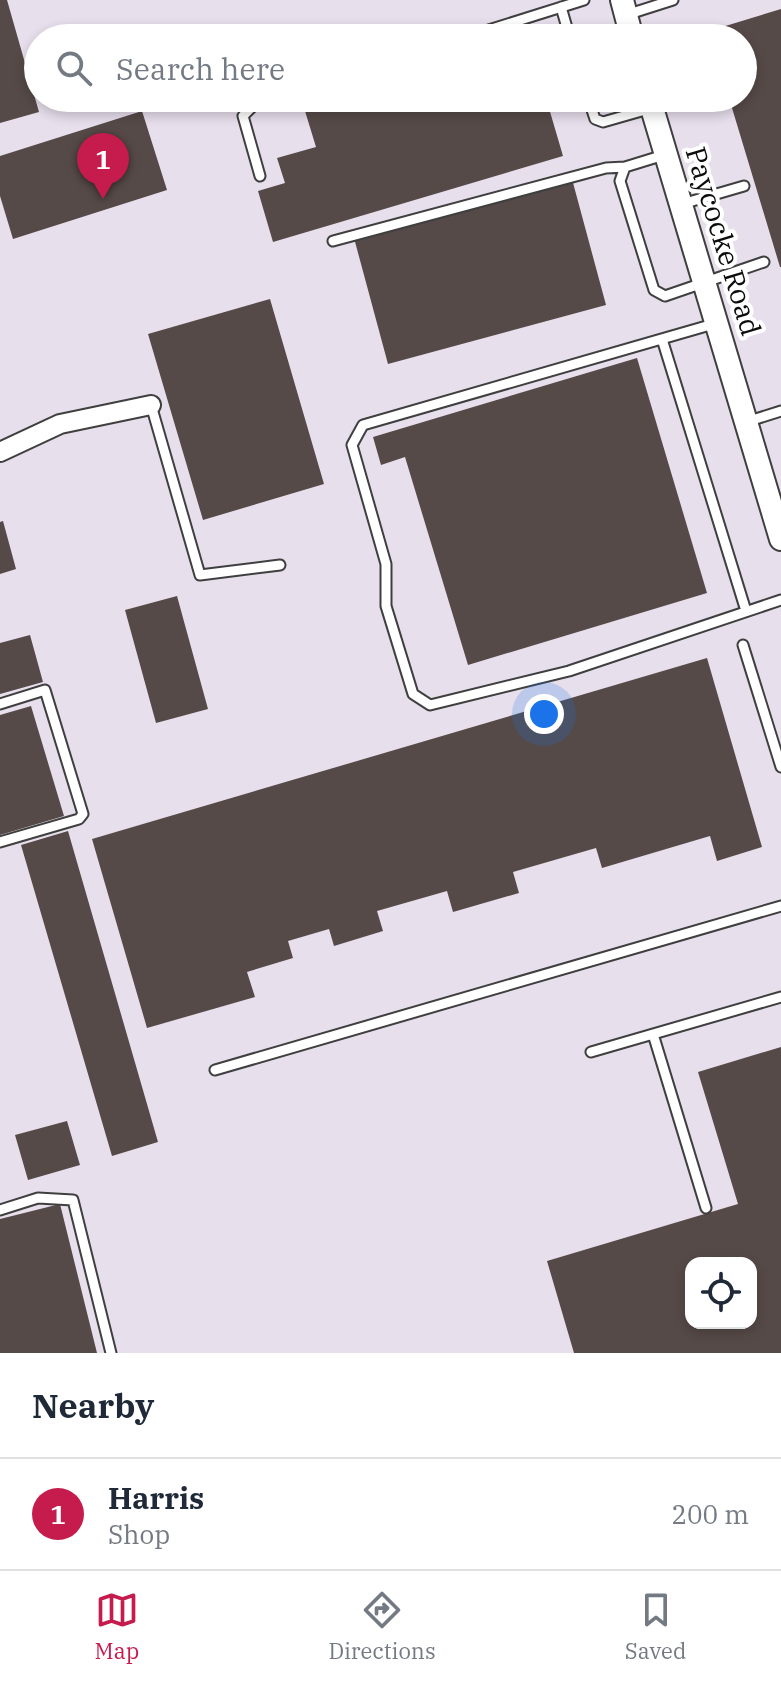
<!DOCTYPE html>
<style>
:root{--surface:#fff;--page:#f6f6f7;--text:#1f2937;--muted:#747a83;--line:#e0e1e3;--accent:#c61b4d}
body{margin:0;font-family:"IBM Plex Serif",serif;background:var(--page);color:var(--text)}
.controls{position:absolute;right:24px;bottom:24px;display:grid;overflow:hidden;border-radius:16px;box-shadow:0 4px 12px #0003}
.controls button{width:72px;height:72px;display:grid;place-items:center;padding:0;border:0;border-bottom:2px solid var(--line);background:var(--surface);color:var(--text);font:40px sans-serif}
.you{position:absolute;left:544px;top:714px;width:28px;height:28px;margin:-20px;border:6px solid #fff;border-radius:50%;background:#1a73e8;box-shadow:0 0 0 12px #1a73e833}
.badge{display:grid;place-items:center;width:52px;height:52px;border-radius:50%;background:var(--accent);color:#fff;font-size:26px;font-weight:700}
.pin{position:absolute;translate:-50% -66px;filter:drop-shadow(0 2px 4px #0008)}
.pin::after{content:'';position:absolute;top:42px;width:28px;height:24px;background:inherit;clip-path:polygon(0 0,100% 0,50% 100%)}
.list{margin:0;padding:0;list-style:none}
h2{display:flex;justify-content:space-between;align-items:center;height:104px;margin:0;padding:0 32px;font-size:34px}
h2 small{font-size:26px;font-weight:400;color:var(--muted)}
.list li{display:grid;grid-template-columns:52px 1fr auto;gap:24px;align-items:center;box-sizing:border-box;height:112px;padding:0 32px;border-top:2px solid var(--line)}
.list b{display:block;font-size:30px;white-space:nowrap}
.list p{margin:0;font-size:26px;white-space:nowrap;color:var(--muted)}
.list em{font-size:26px;font-style:normal;color:var(--muted)}
.icon{flex:none;width:44px;height:44px;fill:none;stroke:currentColor;stroke-width:2;stroke-linecap:round;stroke-linejoin:round}
.map{position:relative;flex:none;width:781px;height:1353px;overflow:hidden}
.search{position:absolute;background:var(--surface);box-shadow:0 4px 12px #0003;left:24px;right:24px;top:24px;height:88px;display:flex;align-items:center;gap:20px;box-sizing:border-box;padding:0 28px;border-radius:44px;color:var(--muted);font-size:30px}
.sheet{height:216px;background:var(--surface)}
nav{display:flex;justify-content:space-around;align-items:center;box-sizing:border-box;height:112px;border-top:2px solid var(--line);background:var(--surface);font-size:22px;color:var(--muted)}
nav a{display:grid;justify-items:center;gap:4px}
nav .on{color:var(--accent)}
.map>svg:first-child{display:block}
.industrial{fill:#e7dfec;fill-rule:evenodd}
.building{fill:#564a48;fill-rule:evenodd}
.lines{fill:none;stroke-linecap:round;stroke-linejoin:round}
.service-casing{stroke:#3f3f3f;stroke-width:13}
.minor-casing{stroke:#3f3f3f;stroke-width:22}
.tertiary-casing{stroke:#3f3f3f;stroke-width:26}
.service{stroke:#fff;stroke-width:9}
.minor{stroke:#fff;stroke-width:18}
.tertiary{stroke:#fff;stroke-width:22}
.labels{text-anchor:middle;dominant-baseline:central;stroke-width:8;stroke-linejoin:round;paint-order:stroke}
.street-label{font-size:28px;fill:#0c0c0c;stroke:#fff}
</style>
<div class="map">
<svg width="781" height="1353" viewBox="0 0 781 1353">
<rect width="100%" height="100%" fill="#fff6eb"/>
<path class="industrial" d="M0,0H781V1353H0ZM38,38H743V98H38ZM691,1263H751V1323H691Z"/>
<path class="building" d="M0,0H7L39,112L0,123Z
M781,9V267H780L729,98H743V38H711L709,31Z
M526,30L528,38H501V37Z
M301,98H546L563,156L273,242L258,191L285,183L277,158L316,147Z
M142,111L167,190L13,239L0,196V156Z
M572,179L606,305L388,364L354,238Z
M270,299L324,484L203,520L148,334Z
M637,358L707,593L468,665L405,457L381,465L373,437Z
M3,521L16,569L0,574V522Z
M177,596L208,709L156,723L125,610Z
M30,635L43,682L0,694V643Z
M707,658L762,847L717,861L710,836L602,868L596,848L513,872L519,893L453,912L447,891L377,911L383,931L334,946L329,929L288,941L293,958L247,972L255,997L147,1028L92,839Z
M31,706L64,816L0,835V715Z
M68,831L158,1142L112,1156L21,845Z
M781,1047V1353H574L547,1261L738,1204L698,1072ZM691,1263H751V1323H691Z
M67,1121L80,1165L28,1180L15,1135Z
M60,1204L97,1353H0V1219Z"/>
<g class="lines">
<defs>
<path id="service" d="M561,7L570,38
M626,15L673,0
M463,38L584,0
M588,98L595,119L603,122L687,98
M664,155L625,167L620,181L654,290L665,296L764,262
M260,176L243,116L255,104L274,98
M682,204L744,186
M333,241L606,168L625,167
M717,323L363,425L352,445L386,564V606L413,694L430,705L569,671L781,600
M662,339L746,611
M151,405L200,575L280,565
M746,422L781,411
M743,645L781,767
M0,704L45,690L83,814L79,819L0,842
M653,1034L706,1208
M591,1052L781,997
M215,1070L781,906
M0,1210L38,1198L73,1200L111,1353"/>
<path id="minor" d="M0,452L60,424L151,405"/>
<path id="tertiary" d="M622,0L632,38
M649,98L781,539"/>
</defs>
<use href="#service" class="service-casing"/>
<use href="#minor" class="minor-casing"/>
<use href="#tertiary" class="tertiary-casing"/>
<use href="#service" class="service"/>
<use href="#minor" class="minor"/>
<use href="#tertiary" class="tertiary"/>
</g>
<g class="labels">
<g class="street-label">
<text transform="translate(724 241) rotate(73)">Paycocke Road</text>
</g>
</g>
</svg>
<div class="controls">
<button><svg class="icon" aria-label="locate" viewBox="0 0 24 24"><circle cx="12" cy="12" r="6"/><path d="M12 2v4M12 18v4M2 12h4M18 12h4"/></svg></button>
</div>
<div class="you"></div>
<div class="pin badge" style="left:103px;top:199px">1</div>
<div class="search"><svg class="icon" aria-label="search" viewBox="0 0 24 24"><circle cx="10" cy="10" r="6"/><path d="M15 15l6 6"/></svg>Search here</div>
</div>
<section class="sheet">
<h2>Nearby<small></small></h2>
<ul class="list">
<li><span class="badge">1</span><div><b>Harris</b><p>Shop</p></div><em>200 m</em></li>
</ul>
</section>
<nav>
<a class="on"><svg class="icon" aria-label="map" viewBox="0 0 24 24"><path d="M3 6l6-2 6 2 6-2v14l-6 2-6-2-6 2zM9 4v14M15 6v14"/></svg>Map</a>
<a><svg class="icon" aria-label="directions" viewBox="0 0 24 24"><path d="M12 3l9 9-9 9-9-9zM9 14v-3h6M13 9l2 2-2 2"/></svg>Directions</a>
<a><svg class="icon" aria-label="saved" viewBox="0 0 24 24"><path d="M7 4h10v16l-5-4-5 4z"/></svg>Saved</a>
</nav>
